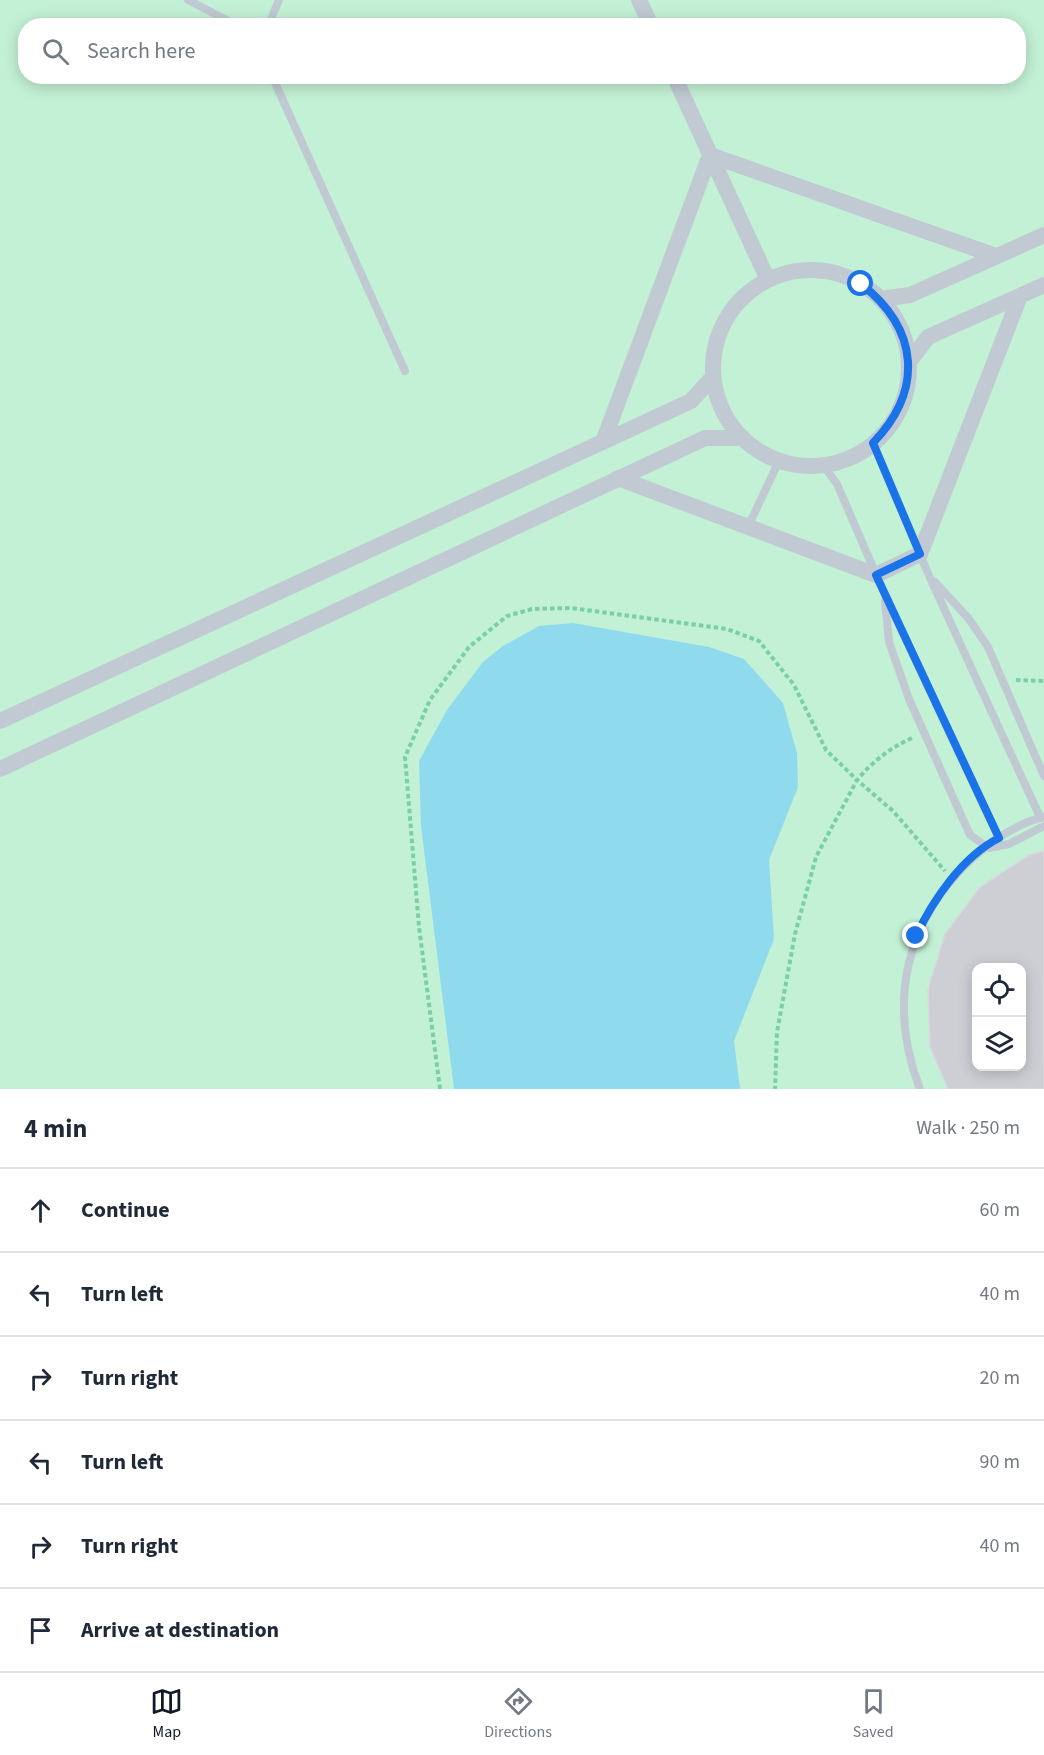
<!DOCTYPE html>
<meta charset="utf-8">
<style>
:root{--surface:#fff;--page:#f6f6f7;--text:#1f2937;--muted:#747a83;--line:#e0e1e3;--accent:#111827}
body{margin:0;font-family:"Source Sans 3",sans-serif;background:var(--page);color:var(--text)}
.controls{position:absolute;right:18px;bottom:18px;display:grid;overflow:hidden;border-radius:12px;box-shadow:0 3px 15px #0003}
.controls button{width:54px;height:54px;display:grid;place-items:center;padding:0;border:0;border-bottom:2px solid var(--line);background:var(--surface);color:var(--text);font:30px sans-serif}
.stop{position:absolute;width:18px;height:18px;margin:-14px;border:4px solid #1a73e8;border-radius:50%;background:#fff}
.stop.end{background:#1a73e8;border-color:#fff;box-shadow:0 2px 6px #0008}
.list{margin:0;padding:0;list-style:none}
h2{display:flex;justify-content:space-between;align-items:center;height:78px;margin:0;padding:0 24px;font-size:26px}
h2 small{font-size:20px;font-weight:400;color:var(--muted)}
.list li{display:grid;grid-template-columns:39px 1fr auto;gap:18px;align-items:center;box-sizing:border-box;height:84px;padding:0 24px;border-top:2px solid var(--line)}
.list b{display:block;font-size:22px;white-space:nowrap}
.list em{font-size:20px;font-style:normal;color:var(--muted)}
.icon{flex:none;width:33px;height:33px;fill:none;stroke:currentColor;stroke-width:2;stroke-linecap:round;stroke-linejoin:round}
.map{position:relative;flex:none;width:1044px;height:1089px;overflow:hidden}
.search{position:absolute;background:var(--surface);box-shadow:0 3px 15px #0003;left:18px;right:18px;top:18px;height:66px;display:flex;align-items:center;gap:15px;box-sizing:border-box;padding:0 21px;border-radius:24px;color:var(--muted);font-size:22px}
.sheet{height:582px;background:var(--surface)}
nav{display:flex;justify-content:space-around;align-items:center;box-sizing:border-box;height:84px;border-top:2px solid var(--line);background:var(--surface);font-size:16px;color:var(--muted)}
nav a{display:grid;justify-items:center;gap:3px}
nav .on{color:var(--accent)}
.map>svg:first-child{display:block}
.green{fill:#c3f1d5;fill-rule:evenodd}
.water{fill:#90daee}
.building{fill:#cdcfd5;stroke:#d7d9de;stroke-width:1.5;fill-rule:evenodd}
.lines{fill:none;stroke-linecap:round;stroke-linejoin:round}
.path{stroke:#7ad0a6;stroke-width:4;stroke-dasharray:4.5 3;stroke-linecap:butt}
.service{stroke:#c1cad2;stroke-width:8}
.minor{stroke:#c1cad2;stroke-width:16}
.service-bridge{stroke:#c1cad2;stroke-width:8}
.route{stroke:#1a73e8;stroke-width:8}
</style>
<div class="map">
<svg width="1044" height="1089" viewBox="0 0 1044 1089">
<rect width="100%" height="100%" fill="#f5f3f3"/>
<path class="green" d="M0,0H1044V1089H0ZM26,26H1018V76H26ZM976,968H1022V1066H976Z"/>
<path class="water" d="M573,623L709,647L744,659L783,703L797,753L798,787L769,860L774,939L734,1041L740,1089H454L421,826L419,761L447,710L483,662L503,646L539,626Z"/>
<path class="building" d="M1044,851V1089H948L930,1047L928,989L945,934L980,887L1029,855ZM976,968H1022V1066H976Z"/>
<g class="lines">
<path class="path" d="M1016,680L1044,681
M912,738C890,748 873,761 857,780L893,811L945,871
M440,1089L419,927L405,757L430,700L469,647L507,616L532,609L571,608L727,629L759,641L794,685L826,750L857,780L816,857L795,934L777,1032L775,1089"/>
<path class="service" d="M188,0L238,26
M268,26L279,0
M272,76L405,371
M873,443L930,578L1040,817
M823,465L837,484L885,595L999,838
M748,527L779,461
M935,582L969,619L988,647L1044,776
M885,601L889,642L909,699
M920,1089C887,1003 905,920 973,858C992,841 1018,823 1044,817"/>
<path class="minor" d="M639,0L651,26
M674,76L768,280
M710,155L996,256
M713 368a98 98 0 1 1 196 0a98 98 0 1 1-196 0Z
M880,299L910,295L1044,235
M909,362L928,337L1044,285
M603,442L710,155
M618,478L876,575L920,554L1020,296
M0,721L691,401L712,378
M0,769L705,438H741"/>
<path class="service-bridge" d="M909,699L970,835L989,848L1009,844L1044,826"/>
</g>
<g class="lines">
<path class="route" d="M861,284C919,329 924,390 873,443L920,554L876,575L999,838C962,857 933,900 916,936"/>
</g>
</svg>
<div class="controls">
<button><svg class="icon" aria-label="locate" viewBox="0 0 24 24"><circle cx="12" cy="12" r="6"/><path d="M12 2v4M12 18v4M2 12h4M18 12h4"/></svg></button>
<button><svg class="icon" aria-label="layers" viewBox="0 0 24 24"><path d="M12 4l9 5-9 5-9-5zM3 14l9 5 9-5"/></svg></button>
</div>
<div class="stop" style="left:861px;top:284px"></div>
<div class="stop end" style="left:916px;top:936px"></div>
<div class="search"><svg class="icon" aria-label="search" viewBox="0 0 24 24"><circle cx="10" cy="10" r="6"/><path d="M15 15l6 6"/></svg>Search here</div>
</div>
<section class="sheet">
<h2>4 min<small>Walk · 250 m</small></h2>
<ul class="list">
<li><svg class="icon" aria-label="ahead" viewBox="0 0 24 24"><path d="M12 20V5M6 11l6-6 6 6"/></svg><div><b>Continue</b></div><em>60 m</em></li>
<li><svg class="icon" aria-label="left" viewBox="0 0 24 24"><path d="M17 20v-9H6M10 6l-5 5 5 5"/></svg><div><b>Turn left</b></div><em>40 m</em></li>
<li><svg class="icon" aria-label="right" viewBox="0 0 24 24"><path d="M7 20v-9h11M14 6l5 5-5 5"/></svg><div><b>Turn right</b></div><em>20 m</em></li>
<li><svg class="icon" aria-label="left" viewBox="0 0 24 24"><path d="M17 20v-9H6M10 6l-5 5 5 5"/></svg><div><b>Turn left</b></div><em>90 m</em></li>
<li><svg class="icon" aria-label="right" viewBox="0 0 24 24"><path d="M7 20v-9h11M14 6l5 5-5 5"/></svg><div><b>Turn right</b></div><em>40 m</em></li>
<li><svg class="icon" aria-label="arrive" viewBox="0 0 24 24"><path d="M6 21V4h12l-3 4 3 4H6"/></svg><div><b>Arrive at destination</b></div></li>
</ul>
</section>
<nav>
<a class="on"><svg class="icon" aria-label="map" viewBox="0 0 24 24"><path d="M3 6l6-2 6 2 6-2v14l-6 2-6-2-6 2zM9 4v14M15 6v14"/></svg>Map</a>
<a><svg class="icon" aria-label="directions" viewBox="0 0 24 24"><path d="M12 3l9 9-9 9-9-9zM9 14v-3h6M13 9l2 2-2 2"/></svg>Directions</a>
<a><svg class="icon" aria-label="saved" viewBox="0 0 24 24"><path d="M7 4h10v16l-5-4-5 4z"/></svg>Saved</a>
</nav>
